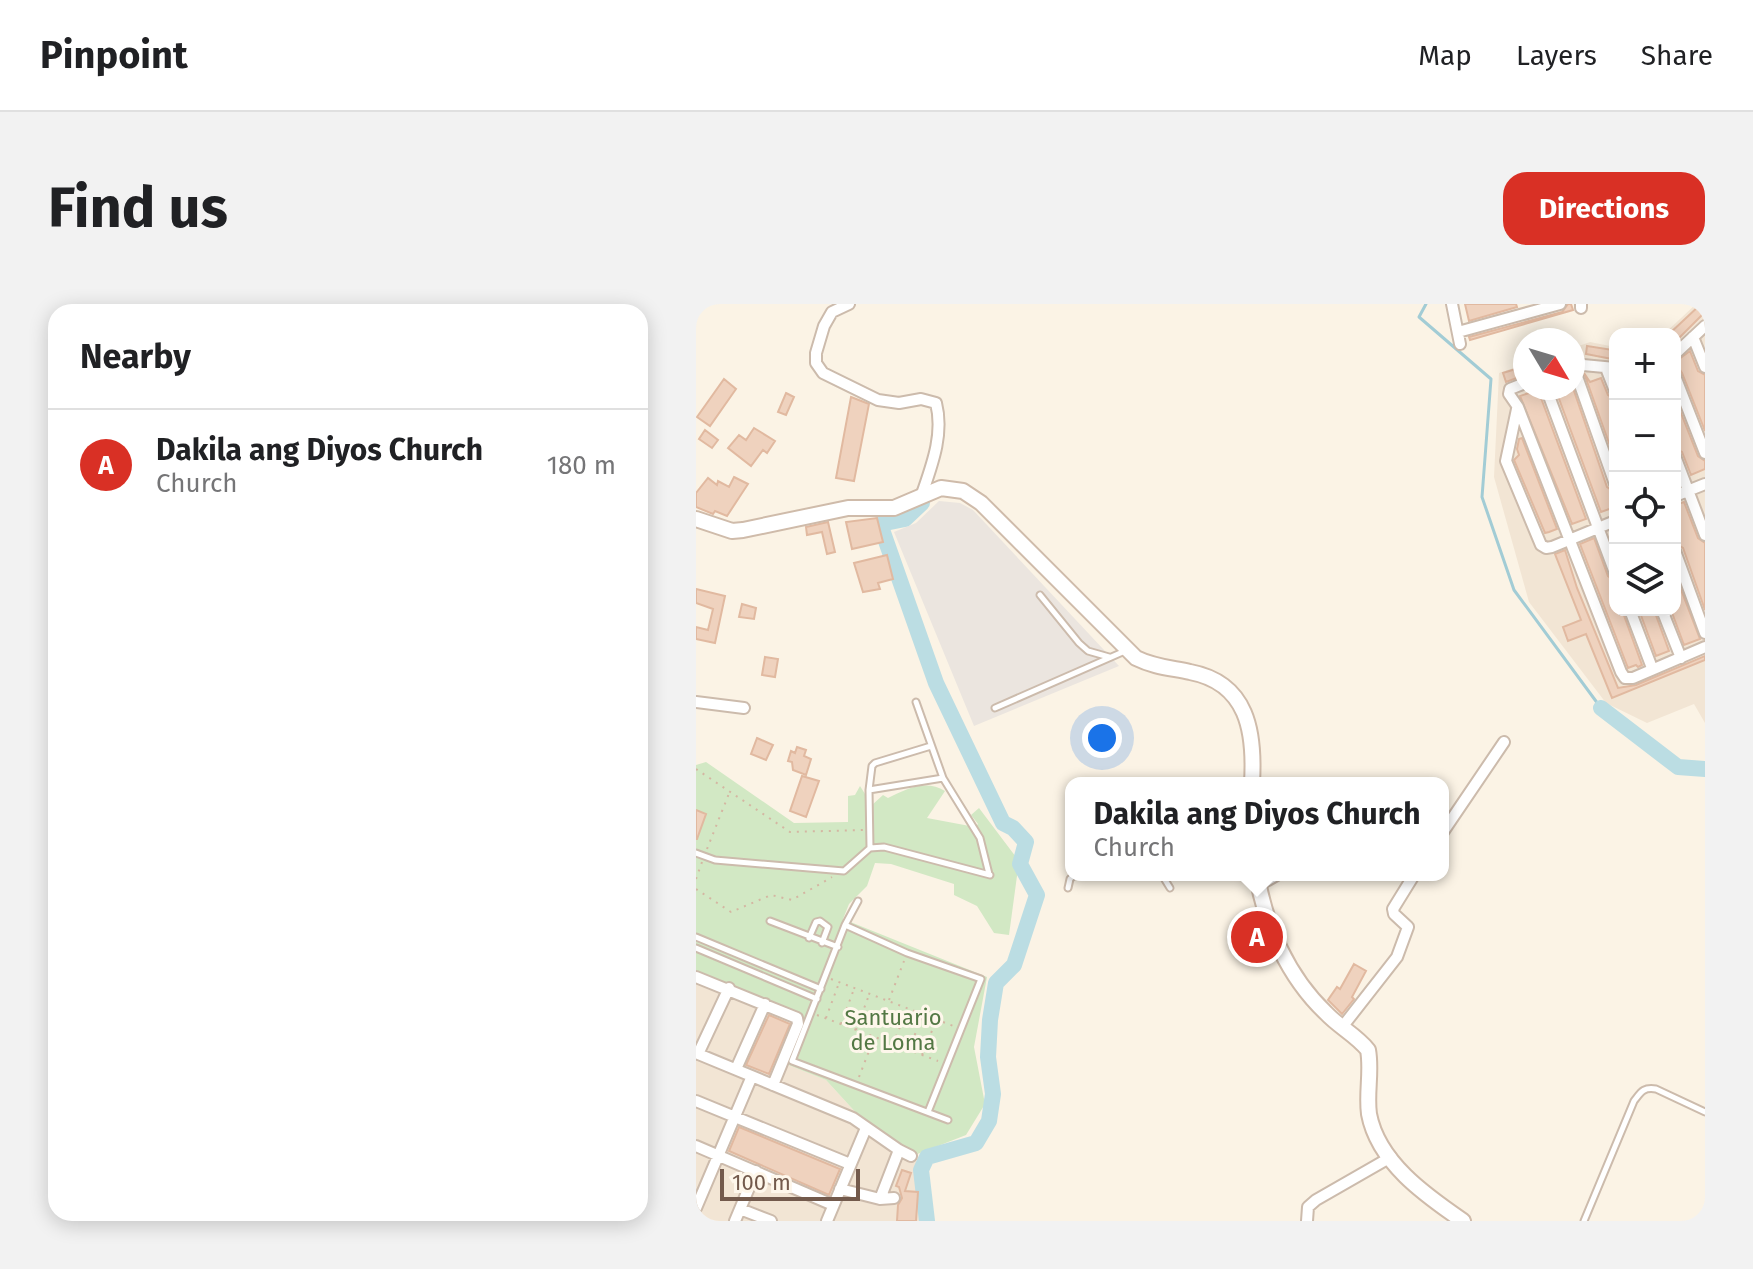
<!DOCTYPE html>
<meta charset="utf-8">
<style>
:root{--surface:#fff;--page:#f2f2f2;--text:#202124;--muted:#757577;--line:#e0e0e0;--accent:#d93025}
body{margin:0;font-family:"Fira Sans",sans-serif;background:var(--page);color:var(--text)}
.controls{position:absolute;right:24px;top:24px;display:grid;overflow:hidden;border-radius:16px;box-shadow:0 4px 20px #0003}
.controls button{width:72px;height:72px;display:grid;place-items:center;padding:0;border:0;border-bottom:2px solid var(--line);background:var(--surface);color:var(--text);font:40px sans-serif}
.compass{position:absolute;left:817px;top:24px;width:72px;height:72px;border-radius:50%;background:var(--surface);box-shadow:0 4px 20px #0003;rotate:128deg}
.scale{position:absolute;left:24px;bottom:20px;width:140px;box-sizing:border-box;padding-left:8px;border:4px solid #735a4c;border-top:0;font-size:22px;line-height:28px;white-space:nowrap;color:#735a4c;-webkit-text-stroke:6px #fef7eb;paint-order:stroke}
.you{position:absolute;left:406px;top:434px;width:28px;height:28px;margin:-20px;border:6px solid #fff;border-radius:50%;background:#1a73e8;box-shadow:0 0 0 12px #1a73e833}
.badge{display:grid;place-items:center;width:52px;height:52px;border-radius:50%;background:var(--accent);color:#fff;font-size:26px;font-weight:700}
.pin{position:absolute;translate:-50% -50%;border:4px solid #fff;box-shadow:0 2px 8px #0006}
.popup{position:absolute;left:369px;top:473px;width:384px;height:104px;box-sizing:border-box;display:grid;place-content:center;border-radius:16px;background:var(--surface);filter:drop-shadow(0 2px 6px #0005);font-size:26px;white-space:nowrap;color:var(--muted)}
.popup b{font-size:30px;color:var(--text)}
.popup::after{content:'';position:absolute;left:50%;top:100%;margin-left:-16px;border:16px solid transparent;border-top-color:var(--surface)}
.list{margin:0;padding:0;list-style:none}
h2{display:flex;justify-content:space-between;align-items:center;height:104px;margin:0;padding:0 32px;font-size:34px}
h2 small{font-size:26px;font-weight:400;color:var(--muted)}
.list li{display:grid;grid-template-columns:52px 1fr auto;gap:24px;align-items:center;box-sizing:border-box;height:112px;padding:0 32px;border-top:2px solid var(--line)}
.list b{display:block;font-size:30px;white-space:nowrap}
.list p{margin:0;font-size:26px;white-space:nowrap;color:var(--muted)}
.list em{font-size:26px;font-style:normal;color:var(--muted)}
.icon{flex:none;width:44px;height:44px;fill:none;stroke:currentColor;stroke-width:2;stroke-linecap:round;stroke-linejoin:round}
.map{position:relative;flex:none;width:1009px;height:917px;overflow:hidden;border-radius:24px}
header{display:flex;align-items:center;gap:48px;box-sizing:border-box;height:112px;padding:0 40px;background:var(--surface);border-bottom:2px solid var(--line)}
header strong{font-size:38px}
nav{display:flex;gap:44px;margin-inline-start:auto;font-size:28px}
.intro{display:flex;align-items:center;justify-content:space-between;box-sizing:border-box;height:192px;padding:0 48px}
h1{margin:0;font-size:56px}
.button{padding:20px 36px;border-radius:24px;background:var(--accent);color:#fff;font-size:28px;font-weight:700}
main{display:flex;gap:48px;padding:0 48px}
aside{flex:1;background:var(--surface);border-radius:24px;box-shadow:0 4px 20px #0003}
.map>svg:first-child{display:block}
.residential{fill:#f2e5d4}
.industrial{fill:#ebe5df}
.green{fill:#d2e8c4}
.lines{fill:none;stroke-linecap:round;stroke-linejoin:round}
.stream{stroke:#a2ccd5;stroke-width:3}
.river{stroke:#bbdde3;stroke-width:16}
.building{fill:#efd2be;stroke:#e1b9a0;stroke-width:2}
.lane-casing{stroke:#ccbbac;stroke-width:9}
.street-casing{stroke:#ccbbac;stroke-width:14}
.secondary-casing{stroke:#cfbbaa;stroke-width:18}
.path{stroke:#d4b6a2;stroke-width:2;stroke-dasharray:2 6;stroke-linecap:butt}
.lane{stroke:#fff;stroke-width:5}
.street{stroke:#fff;stroke-width:10}
.secondary{stroke:#fff;stroke-width:14}
.labels{text-anchor:middle;dominant-baseline:central;stroke-width:6;stroke-linejoin:round;paint-order:stroke}
.park-label{font-size:22px;fill:#537844;stroke:#fef7eb}
</style>
<header>
<strong>Pinpoint</strong>
<nav><a>Map</a><a>Layers</a><a>Share</a></nav>
</header>
<div class="intro"><h1>Find us</h1><a class="button">Directions</a></div>
<main>
<aside>
<h2>Nearby<small></small></h2>
<ul class="list">
<li><span class="badge">A</span><div><b>Dakila ang Diyos Church</b><p>Church</p></div><em>180 m</em></li>
</ul>
</aside>
<div class="map">
<svg width="1009" height="917" viewBox="0 0 1009 917">
<rect width="100%" height="100%" fill="#fbf3e5"/>
<path class="residential" d="M1000,0H1009V419L998,400L951,419L910,399L833,298L798,173L803,69L829,60V84H877V44L894,38L919,43V306H979V30H968Z
M0,671L108,715L90,760L130,776L174,824L219,851L230,917H0Z"/>
<path class="industrial" d="M243,197L264,199L277,206L423,362L278,422L198,228L220,219Z"/>
<path class="green" d="M10,458L98,519L152,518V492L159,491L164,482L176,501L187,491L192,494C210,485 230,475 249,487L231,514L279,523L282,520L275,511L283,504L323,557L313,631L298,629L281,602L258,591V580L195,560L179,559L171,582L153,600L147,615L291,673L278,743L289,800L270,831L219,851L174,824L130,776L90,760L108,714L0,671V461Z"/>
<g class="lines">
<path class="stream" d="M730,0L723,13L795,75L786,193L818,286L905,404"/>
<path class="river" d="M226,199L209,215L184,220L240,379L307,519L317,524L330,538L324,560L341,591L318,661L300,679L294,716L292,753L297,790L293,817L280,839L231,853L225,866L231,917
M905,404L982,463L1009,465"/>
</g>
<path class="building" d="M769,0H820L821,3L773,17Z
M872,0H875L877,6L774,36L773,33L866,8Z
M1005,0H1009V8L979,38V30H973Z
M891,42L917,46L916,55L890,50Z
M994,47L1002,67L1009,71V127L986,69L979,58Z
M829,62V71L810,78L807,69Z
M888,69L894,78L905,74L912,91L919,95V156Z
M28,75L40,85L14,122L1,113Z
M859,84H877L911,183L919,188V203L905,208Z
M842,86L890,215L876,220L824,92Z
M90,89L98,93L90,111L82,108Z
M155,93L173,100L158,177L140,174Z
M979,94L1002,152L1009,157V165L995,171L986,148L979,144Z
M58,124L79,137L71,149L67,146L55,162L32,144L43,131L50,136Z
M9,126L22,136L16,144L3,135Z
M826,134L861,225L853,228L849,229L818,156L823,151L821,145L823,135Z
M38,173L52,180L31,212L19,207L17,210L0,203V189L12,174L21,181L22,177L33,183Z
M988,198L1002,234L1009,239V306L987,244L979,239V201Z
M181,214L187,238L156,245L150,218Z
M132,218L139,248L131,250L126,228L111,231L110,223Z
M898,234L912,272L919,277V306H926L946,361L942,363L940,361L932,364L884,240Z
M869,246L881,284L922,384L940,381L1009,352V356L916,394L890,330L872,337L867,323L885,316L859,250Z
M191,251L197,275L182,279L184,285L167,288L158,259Z
M979,270L1004,335L988,341L975,306H979Z
M0,285L29,292L19,339L0,335V323L12,326L17,305L0,299Z
M46,300L60,304L58,315L43,313Z
M943,306H958L973,347L960,352Z
M69,353L82,355L79,373L66,371Z
M61,434L77,441L70,456L55,450Z
M101,443L110,446L108,452L115,455L110,471L97,466L96,458L92,457L95,447L99,449Z
M106,472L123,477L110,513L94,507Z
M0,506L10,510L1,535H0Z
M565,625L569,635L552,643L547,633Z
M658,660L670,667L656,693L658,695L646,710L632,696L641,683L644,685Z
M73,711L94,720L73,770L50,761Z
M43,823L144,865L133,891L33,847Z
M206,866L215,869L209,887L222,888L220,917H201L202,901L206,894L203,883L200,882Z"/>
<g class="lines">
<defs>
<path id="lane" d="M344,291L383,339L392,347L413,353
M220,398L247,474L284,534L293,570
M299,404L429,347
M173,486L247,474
M174,544L173,486L176,462L179,459L235,442
M0,549L19,556L148,567L174,544L188,543L294,571
M466,571L474,584
M372,584L374,575L378,571
M162,597L149,621L96,757L252,816
M74,617L142,643
M149,621L211,649L285,675L232,808
M0,633L125,685
M113,634L120,618L124,617L132,623L126,639
M0,644L121,695
M888,917L938,797C945,788 947,783 960,785L1009,808"/>
<path id="street" d="M153,0L136,8L128,22L120,49V59L127,69L182,96L203,99L225,95L240,99C248,130 236,161 226,190
M756,0L764,40
M885,4V0
M762,28L864,0
M997,33L1009,63
M979,50L1009,22
M878,64L919,180
M910,64L919,87
M877,65L887,61L919,64
M979,72L1009,149
M829,79L814,85L813,90L822,103L925,368L929,374H937L1009,343
M850,84L919,269
M821,105L810,157L845,241L850,244L856,243L919,217
M979,152L1009,231
M979,192L1009,180
M979,247L1009,329
M934,306L956,364
M966,306L985,354
M0,398L48,404
M747,528L808,438
M563,581L581,571
M0,673L101,714L102,720L77,781
M647,722L701,653L712,623L698,610L697,605L718,571
M0,749L157,814L203,846L215,852
M2,750L33,684
M40,765L69,700
M0,797L154,860
M0,842L137,901
M144,885L184,895L198,894
M184,895L203,846
M0,904L56,772
M44,905L75,917
M39,917L60,867
M131,917L170,824
M611,917L612,903L620,896L695,853"/>
<path id="secondary" d="M0,215L36,227L47,226L152,204H198L245,184L267,187L285,199L440,354C458,363 476,364 494,368C552,379 559,428 556,479
M561,571C569,621 592,673 630,709C643,723 660,731 672,746C676,767 670,789 673,810C682,858 729,891 767,917"/>
</defs>
<use href="#lane" class="lane-casing"/>
<use href="#street" class="street-casing"/>
<use href="#secondary" class="secondary-casing"/>
<path class="path" d="M0,465L94,528L167,526
M11,545L34,487
M0,575L6,558
M0,585L35,608L75,591L96,596L136,573
M135,675L260,723
M193,696L208,657
M121,711L242,757
M130,714L143,679
M145,720L158,685
M160,726L173,691
M197,740L211,706
M213,746L226,712
M226,751L240,717
M163,773L178,734"/>
<use href="#lane" class="lane"/>
<use href="#street" class="street"/>
<use href="#secondary" class="secondary"/>
</g>
<g class="labels">
<g class="park-label">
<text x="197" y="713">Santuario<tspan x="197" dy="25">de Loma</tspan></text>
</g>
</g>
</svg>
<div class="controls">
<button>+</button>
<button>−</button>
<button><svg class="icon" aria-label="locate" viewBox="0 0 24 24"><circle cx="12" cy="12" r="6"/><path d="M12 2v4M12 18v4M2 12h4M18 12h4"/></svg></button>
<button><svg class="icon" aria-label="layers" viewBox="0 0 24 24"><path d="M12 4l9 5-9 5-9-5zM3 14l9 5 9-5"/></svg></button>
</div>
<svg class="compass" viewBox="-18 -18 36 36"><path d="M0-13l5 13h-10z" fill="#e53935"/><path d="M0 13l5-13h-10z" fill="#757577"/></svg>
<div class="scale">100 m</div>
<div class="you"></div>
<div class="pin badge" style="left:561px;top:633px">A</div>
<div class="popup"><b>Dakila ang Diyos Church</b>Church</div>
</div>
</main>
